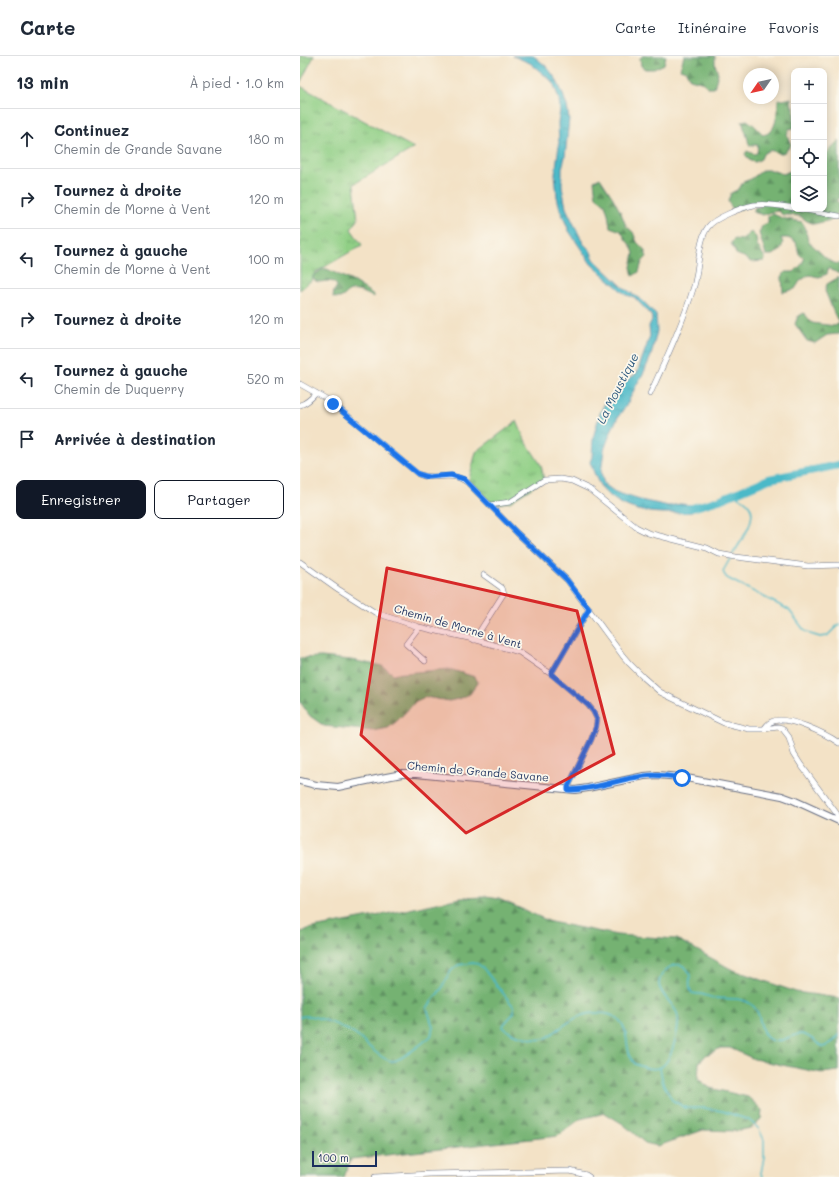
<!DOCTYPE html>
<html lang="fr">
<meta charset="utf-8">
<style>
:root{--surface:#fff;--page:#f2f2f3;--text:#1f2937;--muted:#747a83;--line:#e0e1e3;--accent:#111827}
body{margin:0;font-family:Mali,sans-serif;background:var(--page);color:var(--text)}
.controls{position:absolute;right:12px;top:12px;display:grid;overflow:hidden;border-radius:8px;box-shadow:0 2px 10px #0003}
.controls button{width:36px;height:36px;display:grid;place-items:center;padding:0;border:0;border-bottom:1px solid var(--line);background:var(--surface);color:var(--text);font:20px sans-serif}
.compass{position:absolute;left:443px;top:12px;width:36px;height:36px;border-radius:50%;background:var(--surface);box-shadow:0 2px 10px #0003;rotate:236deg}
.scale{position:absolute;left:12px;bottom:10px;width:65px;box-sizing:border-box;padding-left:4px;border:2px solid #1b2f5e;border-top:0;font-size:11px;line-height:14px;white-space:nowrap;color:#1b2f5e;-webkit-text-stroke:3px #fbf7ec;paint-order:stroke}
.stop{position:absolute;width:12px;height:12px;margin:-9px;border:3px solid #1a73e8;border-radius:50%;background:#fff}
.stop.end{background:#1a73e8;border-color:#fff;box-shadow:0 1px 4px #0008}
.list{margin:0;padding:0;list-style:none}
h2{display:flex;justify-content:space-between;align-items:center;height:52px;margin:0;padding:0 16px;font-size:17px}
h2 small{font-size:13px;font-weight:400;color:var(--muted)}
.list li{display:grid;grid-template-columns:26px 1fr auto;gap:12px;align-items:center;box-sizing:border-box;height:60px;padding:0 16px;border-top:1px solid var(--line)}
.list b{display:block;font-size:15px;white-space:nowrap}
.list p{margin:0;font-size:13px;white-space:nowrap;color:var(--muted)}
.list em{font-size:13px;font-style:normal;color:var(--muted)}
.actions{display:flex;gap:8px;padding:12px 16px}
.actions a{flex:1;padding:9px 0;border:1px solid var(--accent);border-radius:8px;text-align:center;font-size:14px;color:var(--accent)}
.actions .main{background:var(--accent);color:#fff}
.icon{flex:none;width:22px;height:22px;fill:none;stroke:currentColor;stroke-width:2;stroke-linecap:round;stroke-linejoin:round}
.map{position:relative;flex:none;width:539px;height:1121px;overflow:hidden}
header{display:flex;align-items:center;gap:24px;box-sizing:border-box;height:56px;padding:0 20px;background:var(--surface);border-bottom:1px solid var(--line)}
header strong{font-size:19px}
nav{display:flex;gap:22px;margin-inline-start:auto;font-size:14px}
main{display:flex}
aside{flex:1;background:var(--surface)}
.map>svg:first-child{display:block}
.grass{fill:url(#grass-tufts);stroke:#567f72}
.forest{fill:url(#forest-firs);stroke:#487068}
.water{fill:url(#water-ripples);stroke:#347493}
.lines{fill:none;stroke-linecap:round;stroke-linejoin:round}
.stream{stroke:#4cb9c8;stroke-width:1.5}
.river{stroke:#4cb9c8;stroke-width:8}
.minor-casing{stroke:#676e82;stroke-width:6}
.tertiary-casing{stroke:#676e82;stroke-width:8}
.minor{stroke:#fff;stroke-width:5}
.tertiary{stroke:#fff;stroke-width:6}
.route{stroke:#1a73e8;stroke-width:5}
.marked{fill:#d62828;fill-opacity:0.2;stroke:#d62828;stroke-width:3;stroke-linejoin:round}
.labels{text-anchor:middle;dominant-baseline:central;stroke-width:3.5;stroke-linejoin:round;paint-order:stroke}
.street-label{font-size:11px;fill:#1b2f5e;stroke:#fbf7ec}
.water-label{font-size:12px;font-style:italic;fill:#2a587e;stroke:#fbf7ec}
</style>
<header>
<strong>Carte</strong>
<nav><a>Carte</a><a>Itinéraire</a><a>Favoris</a></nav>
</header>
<main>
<aside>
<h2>13 min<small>À pied · 1.0 km</small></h2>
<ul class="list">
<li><svg class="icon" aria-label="ahead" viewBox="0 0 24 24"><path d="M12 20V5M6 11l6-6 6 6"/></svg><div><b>Continuez</b><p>Chemin de Grande Savane</p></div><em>180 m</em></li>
<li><svg class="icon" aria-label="right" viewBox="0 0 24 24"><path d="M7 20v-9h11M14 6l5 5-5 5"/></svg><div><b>Tournez à droite</b><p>Chemin de Morne à Vent</p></div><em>120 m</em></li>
<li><svg class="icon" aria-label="left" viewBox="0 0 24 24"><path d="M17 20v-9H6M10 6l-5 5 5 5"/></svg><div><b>Tournez à gauche</b><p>Chemin de Morne à Vent</p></div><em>100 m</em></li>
<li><svg class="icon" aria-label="right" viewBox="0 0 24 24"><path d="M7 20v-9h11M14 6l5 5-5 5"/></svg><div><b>Tournez à droite</b></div><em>120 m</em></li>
<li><svg class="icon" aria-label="left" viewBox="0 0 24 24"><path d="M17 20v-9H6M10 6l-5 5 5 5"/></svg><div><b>Tournez à gauche</b><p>Chemin de Duquerry</p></div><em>520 m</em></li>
<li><svg class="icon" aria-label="arrive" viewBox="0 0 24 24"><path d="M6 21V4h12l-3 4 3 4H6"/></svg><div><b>Arrivée à destination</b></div></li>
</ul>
<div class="actions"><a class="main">Enregistrer</a><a>Partager</a></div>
</aside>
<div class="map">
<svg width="539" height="1121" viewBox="0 0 539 1121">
<defs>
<pattern id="grass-tufts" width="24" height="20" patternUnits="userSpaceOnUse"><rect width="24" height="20" fill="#90cf85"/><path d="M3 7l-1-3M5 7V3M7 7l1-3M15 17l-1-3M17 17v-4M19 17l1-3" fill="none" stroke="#75a870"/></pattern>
<pattern id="forest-firs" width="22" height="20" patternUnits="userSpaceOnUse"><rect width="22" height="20" fill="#74b272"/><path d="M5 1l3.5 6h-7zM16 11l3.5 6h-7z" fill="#5e9161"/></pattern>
<pattern id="water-ripples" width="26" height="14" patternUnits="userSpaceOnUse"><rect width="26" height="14" fill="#4cb9c8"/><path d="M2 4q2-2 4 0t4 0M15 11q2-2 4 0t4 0" fill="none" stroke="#3e97a6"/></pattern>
</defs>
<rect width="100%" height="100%" fill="#fbf7ec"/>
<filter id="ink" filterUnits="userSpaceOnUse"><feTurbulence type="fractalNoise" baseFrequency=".025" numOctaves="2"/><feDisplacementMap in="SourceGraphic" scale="8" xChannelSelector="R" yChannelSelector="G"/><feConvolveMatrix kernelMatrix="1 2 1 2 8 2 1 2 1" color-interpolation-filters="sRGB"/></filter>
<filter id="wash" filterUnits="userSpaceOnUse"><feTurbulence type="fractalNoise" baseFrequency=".012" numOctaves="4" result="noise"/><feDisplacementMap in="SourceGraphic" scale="16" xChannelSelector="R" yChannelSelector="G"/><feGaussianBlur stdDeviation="0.9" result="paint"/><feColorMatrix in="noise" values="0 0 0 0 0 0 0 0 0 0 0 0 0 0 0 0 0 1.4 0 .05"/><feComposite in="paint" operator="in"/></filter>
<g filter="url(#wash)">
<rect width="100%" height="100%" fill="#f3e2c6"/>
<path class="grass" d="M0,0H14L0,27Z
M0,30L114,92L54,128L58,164L51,173L62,189L16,216L13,220V223L0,234Z
M217,365L225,384L241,409L244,424L210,446L190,449L168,427L176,396Z"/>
<path class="forest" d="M343,0H366L364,8L354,13H345L341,10L340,2Z
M384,0H415V8L418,17L414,32H408L404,27L390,23L386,15L380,13Z
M491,42L492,51H494V72L489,73L487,79L491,89L485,96L479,98C473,94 469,93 463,98L461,103L455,106L450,105L445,98L447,95L454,98L457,97L458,89H449C448,81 444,73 442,65L447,64C453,68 459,73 463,79C467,78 472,76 473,72C477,65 478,51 478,43L483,44Z
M539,85V142L536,144L539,149V156L531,164L514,168L507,165L500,160L492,159H483L478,155L471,156L463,159L453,156L455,151H459L463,147C454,146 448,147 441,153H432L428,145L431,137L439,133L443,126L451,123L463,114H471L483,118L490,115L494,116V153H524V100Z
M300,122L313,142L321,157L326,170L333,176L337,186L344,193L347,201L342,206L339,216L333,220L331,211L334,197L331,190L326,184L321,175L310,171L308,158L305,148L296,141L294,125Z
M473,158L482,162L502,166L505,171L508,185L526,202L534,207L539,208V218L528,212L527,218L519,221L509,219L500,225L495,233L483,236L482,221L485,216H494L502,208L504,203L499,198L496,186L488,182H481L483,187L480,195L472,199H466L459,177L462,170L468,167V160Z
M451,176L456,181L457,189L465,202L464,205L451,206L444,201L436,198L431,187L434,183L441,184Z
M23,213H27L54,226L74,239V241C68,239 58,233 51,235C44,237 43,245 33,241L34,235L37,230L34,226C32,226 30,225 28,225C22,225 19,228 13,223V220Z
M539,221V278L527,279L515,287L507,285L495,268L498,260L504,257L512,267L535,270L539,267C533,257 530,246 525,235L527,228Z
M21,601L51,604L82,610L93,618L149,613L175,621L178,626L170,638L158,643L149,645L125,641L116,645L97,665L88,672L73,675L24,670L10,660L0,646V602Z
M185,841L199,843L251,866L317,879L377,883L431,913L496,936L539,942V1015L522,1017L482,1009L454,1003L430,992H421L406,999L399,1007L398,1023L410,1032L448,1041L462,1054L461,1063L451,1072L435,1075L403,1074L358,1090L345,1087L323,1068L305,1057L280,1063L258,1080L51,1103L44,1121H0V877L8,873L91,857L160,842Z"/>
<path class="water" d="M213,0H232L235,1L247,11L256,23L262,36L267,50L269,63L265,101L262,112V130L266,152L283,187L290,194L294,203L305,214L323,231L344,246L356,259L357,275L351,300L344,316L336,330L327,348L318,361L312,373L304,394L301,417L304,428L315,436L340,444L369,450L380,448L392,449V456C363,458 333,459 310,440C307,437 303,435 301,431C296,423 293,414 290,406L292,401L293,382L300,357L305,347L312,338L321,329L337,317L350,280L349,270L352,264L351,259L334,241L326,239L291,208L269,175L260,153L257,141L255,118L259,89L258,67L260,54L259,43L253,26L230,7Z"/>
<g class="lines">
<path class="stream" d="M433,498C440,486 459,462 449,449C446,444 438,441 433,438
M431,501L423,515L424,518L427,522L489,554L504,574L510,578L520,581L527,580L539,568
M0,961C13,956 46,972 57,980C66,987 81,1004 92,1005C99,1006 124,986 131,980L133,971L127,952L132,945L142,932L151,915L158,909L173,907L178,908L183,912L214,951V957L204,968L203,971C209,977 214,978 222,980C228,982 237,985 243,983C248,982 252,978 256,975C269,966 281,956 298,957C305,957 312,958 318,963C331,974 323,995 335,1008C343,1011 353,1015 361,1011C372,1005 381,968 377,957C373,947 361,940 359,929C358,917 375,902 386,912C394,919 386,930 392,937C395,938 397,938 401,938C406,939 410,942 415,942C427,943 441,941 451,948C464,957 457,979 471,984C481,988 491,978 501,978C511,979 516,988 524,991L534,985L539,979
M360,1012L363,1027L372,1044L386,1052H404L422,1055L449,1064L459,1073L464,1084V1101L461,1117L462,1121"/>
<path class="river" d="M381,453L392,452L419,444L469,423L539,409"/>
</g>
</g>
<g filter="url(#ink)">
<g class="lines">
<defs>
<path id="minor" d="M500,153L539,160
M0,328L30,345L118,418C135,426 151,413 168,427L217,477L267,524L323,600L329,607L343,621L360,636L372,642L424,667L449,673H464L478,671L482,672L489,681L494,698L501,709L537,758V764
M350,338C366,303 383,267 394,230C399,214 398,184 408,171C414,162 443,151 454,149C467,147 481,150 494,152
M0,349C7,347 11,343 16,337
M190,449L210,446L244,424L261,423L272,425L289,433L336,471L348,477L407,492L419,498L436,501L508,510L539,509
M0,506L38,533L76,557L119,571L173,583L219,596L251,618L288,649L293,655L297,663L296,671L291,684L268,731V734
M119,571L106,588L125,605
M174,584L204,537L202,532L184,519
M251,618L289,553
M464,673C466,671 468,667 471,666C486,658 526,678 539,687
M75,1121L130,1118L270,1115L286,1119L289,1121"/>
<path id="tertiary" d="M0,725L16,729L38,731L81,722L102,718H116L275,734L288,732L344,720L357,719L381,721L482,740L493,744L539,765"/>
</defs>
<use href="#minor" class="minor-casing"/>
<use href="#tertiary" class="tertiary-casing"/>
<use href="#minor" class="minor"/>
<use href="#tertiary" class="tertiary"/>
</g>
</g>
<g class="lines" filter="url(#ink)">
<path class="route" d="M33,348L118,418L128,421L151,419L164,423L217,477L267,524L289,553L251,618L288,649L293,655L297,663L296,671L291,684L268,731V734C294,734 318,723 344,720C357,718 369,720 382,722"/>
</g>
<path class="marked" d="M87,512L277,555L314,698L166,777L61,679Z"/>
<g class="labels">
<g class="street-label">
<text transform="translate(158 570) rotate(16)">Chemin de Morne à Vent</text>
<text transform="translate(178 715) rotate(5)">Chemin de Grande Savane</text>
</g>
<g class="water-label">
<text transform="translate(317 332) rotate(-63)">La Moustique</text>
</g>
</g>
</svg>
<div class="controls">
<button>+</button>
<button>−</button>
<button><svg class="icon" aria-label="locate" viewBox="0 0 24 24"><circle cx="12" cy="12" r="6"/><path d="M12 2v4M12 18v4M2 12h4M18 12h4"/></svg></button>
<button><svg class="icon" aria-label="layers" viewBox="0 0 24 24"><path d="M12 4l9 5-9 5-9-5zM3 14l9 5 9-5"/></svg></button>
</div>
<svg class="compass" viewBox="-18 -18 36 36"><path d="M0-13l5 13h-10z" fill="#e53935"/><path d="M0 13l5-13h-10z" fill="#747a83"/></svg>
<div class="scale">100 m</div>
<div class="stop" style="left:382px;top:722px"></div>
<div class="stop end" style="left:33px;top:348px"></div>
</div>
</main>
